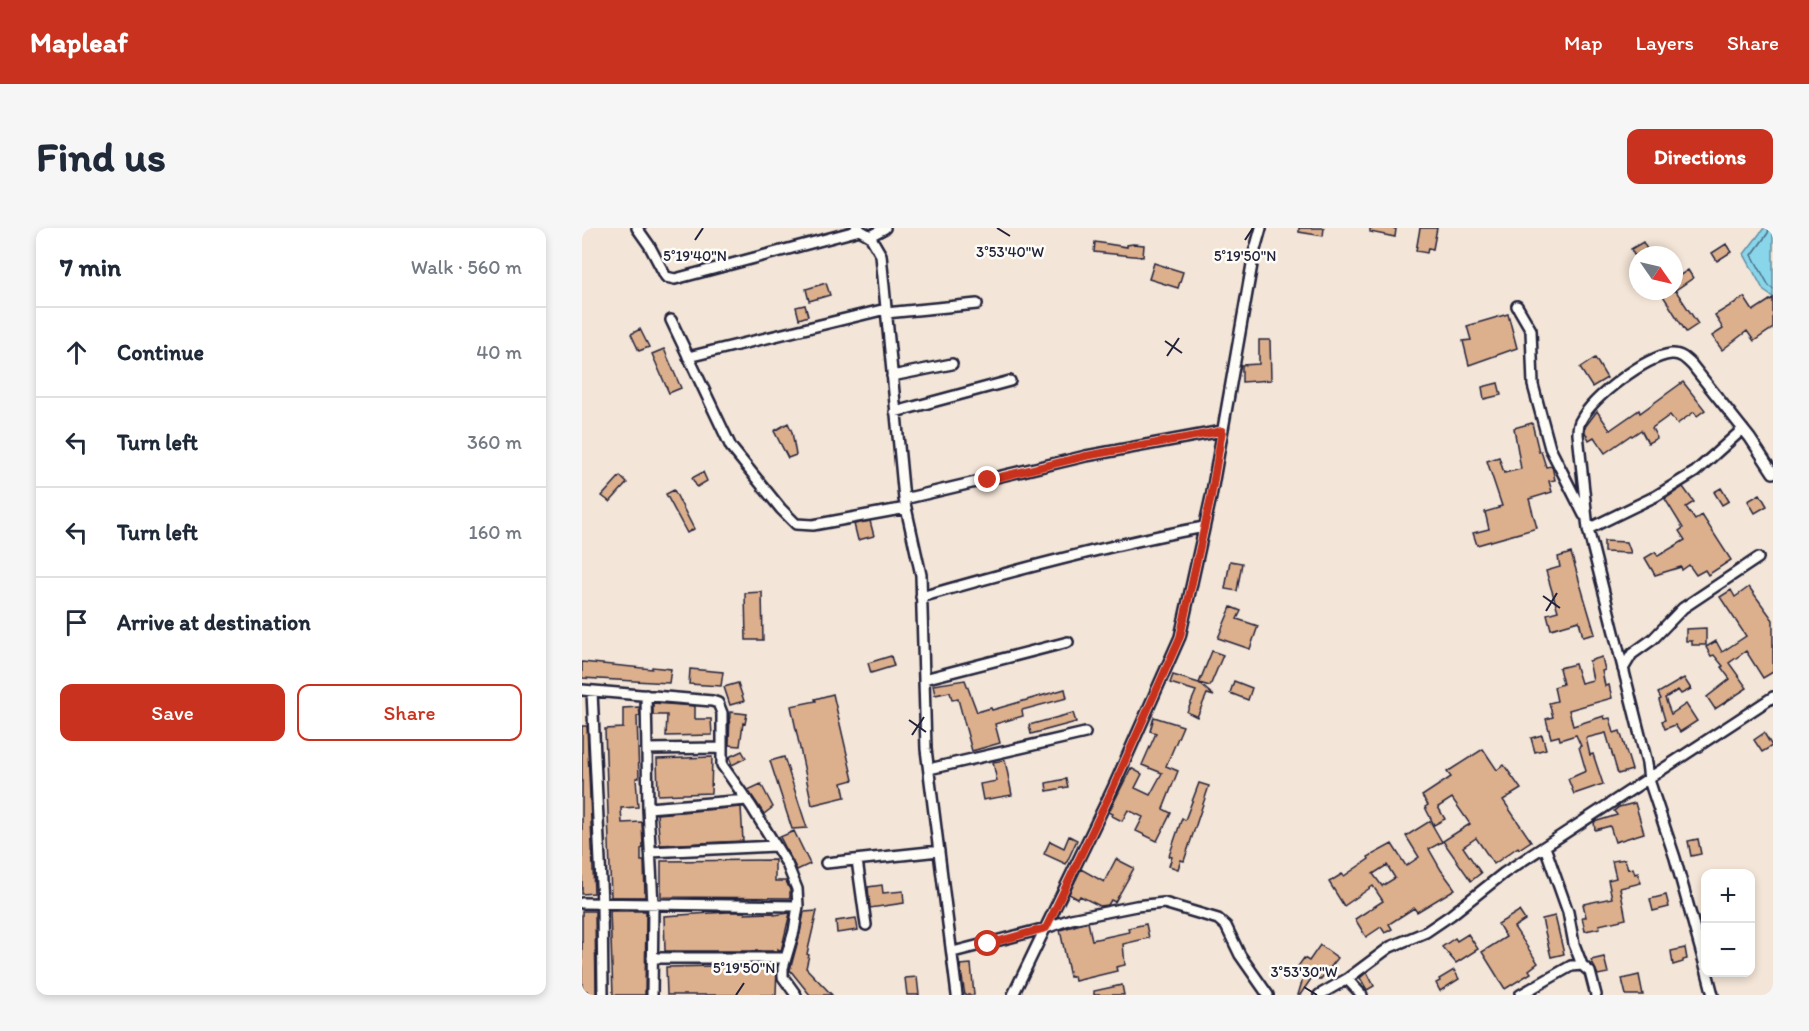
<!DOCTYPE html>
<meta charset="utf-8">
<style>
:root{--surface:#fff;--page:#f6f6f7;--text:#1f2937;--muted:#747a83;--line:#e0e1e3;--accent:#c8321e}
body{margin:0;font-family:Itim,sans-serif;background:var(--page);color:var(--text)}
.controls{position:absolute;right:18px;bottom:18px;display:grid;overflow:hidden;border-radius:12px;box-shadow:0 3px 9px #0003}
.controls button{width:54px;height:54px;display:grid;place-items:center;padding:0;border:0;border-bottom:2px solid var(--line);background:var(--surface);color:var(--text);font:30px sans-serif}
.compass{position:absolute;left:1047px;top:18px;width:54px;height:54px;border-radius:50%;background:var(--surface);box-shadow:0 3px 9px #0003;rotate:124deg}
.stop{position:absolute;width:18px;height:18px;margin:-14px;border:4px solid #c8321e;border-radius:50%;background:#fff}
.stop.end{background:#c8321e;border-color:#fff;box-shadow:0 2px 6px #0008}
.list{margin:0;padding:0;list-style:none}
h2{display:flex;justify-content:space-between;align-items:center;height:78px;margin:0;padding:0 24px;font-size:26px}
h2 small{font-size:20px;font-weight:400;color:var(--muted)}
.list li{display:grid;grid-template-columns:39px 1fr auto;gap:18px;align-items:center;box-sizing:border-box;height:90px;padding:0 24px;border-top:2px solid var(--line)}
.list b{display:block;font-size:22px;white-space:nowrap}
.list em{font-size:20px;font-style:normal;color:var(--muted)}
.actions{display:flex;gap:12px;padding:18px 24px}
.actions a{flex:1;padding:14px 0;border:2px solid var(--accent);border-radius:12px;text-align:center;font-size:21px;color:var(--accent)}
.actions .main{background:var(--accent);color:#fff}
.icon{flex:none;width:33px;height:33px;fill:none;stroke:currentColor;stroke-width:2;stroke-linecap:round;stroke-linejoin:round}
.map{position:relative;flex:none;width:1191px;height:767px;overflow:hidden;border-radius:12px}
header{display:flex;align-items:center;gap:36px;box-sizing:border-box;height:84px;padding:0 30px;background:var(--accent);color:#fff}
header strong{font-size:28px}
nav{display:flex;gap:33px;margin-inline-start:auto;font-size:21px}
.intro{display:flex;align-items:center;justify-content:space-between;box-sizing:border-box;height:144px;padding:0 36px}
h1{margin:0;font-size:42px}
.button{padding:15px 27px;border-radius:12px;background:var(--accent);color:#fff;font-size:21px;font-weight:700}
main{display:flex;gap:36px;padding:0 36px}
aside{flex:1;background:var(--surface);border-radius:12px;box-shadow:0 3px 9px #0003}
.map>svg:first-child{display:block}
.water{fill:#89d5ea;stroke:#608da4;stroke-width:1.5}
.lines{fill:none;stroke-linecap:round;stroke-linejoin:round}
.shore{stroke:#4b6a81;stroke-width:1.5}
.building{fill:#dcaf8d;stroke:#22223b;stroke-width:1.5;fill-rule:evenodd}
.minor-casing{stroke:#22223b;stroke-width:14}
.minor{stroke:#fdfcf7;stroke-width:9}
.route{stroke:#c8321e;stroke-width:8}
.ticks{fill:none;stroke:#22223b;stroke-width:2}
.ticks-label{font-size:15px;text-anchor:middle;fill:#22223b;stroke:#fdfcf7;stroke-width:5;stroke-linejoin:round;paint-order:stroke}
</style>
<header>
<strong>Mapleaf</strong>
<nav><a>Map</a><a>Layers</a><a>Share</a></nav>
</header>
<div class="intro"><h1>Find us</h1><a class="button">Directions</a></div>
<main>
<aside>
<h2>7 min<small>Walk · 560 m</small></h2>
<ul class="list">
<li><svg class="icon" aria-label="ahead" viewBox="0 0 24 24"><path d="M12 20V5M6 11l6-6 6 6"/></svg><div><b>Continue</b></div><em>40 m</em></li>
<li><svg class="icon" aria-label="left" viewBox="0 0 24 24"><path d="M17 20v-9H6M10 6l-5 5 5 5"/></svg><div><b>Turn left</b></div><em>360 m</em></li>
<li><svg class="icon" aria-label="left" viewBox="0 0 24 24"><path d="M17 20v-9H6M10 6l-5 5 5 5"/></svg><div><b>Turn left</b></div><em>160 m</em></li>
<li><svg class="icon" aria-label="arrive" viewBox="0 0 24 24"><path d="M6 21V4h12l-3 4 3 4H6"/></svg><div><b>Arrive at destination</b></div></li>
</ul>
<div class="actions"><a class="main">Save</a><a>Share</a></div>
</aside>
<div class="map">
<svg width="1191" height="767" viewBox="0 0 1191 767">
<rect width="100%" height="100%" fill="#f3e5d7"/>
<filter id="ink" filterUnits="userSpaceOnUse"><feTurbulence type="fractalNoise" baseFrequency=".0167" numOctaves="2"/><feDisplacementMap in="SourceGraphic" scale="12" xChannelSelector="R" yChannelSelector="G"/><feConvolveMatrix kernelMatrix="1 2 1 2 8 2 1 2 1" color-interpolation-filters="sRGB"/></filter>
<g filter="url(#ink)">
<path class="water" d="M1182,0H1191V69L1182,63L1162,26Z"/>
<g class="lines">
<path class="shore" d="M1187,0L1186,5L1170,27L1187,58L1191,61"/>
</g>
<path class="building" d="M717,0H742L741,8L717,4Z
M788,0H810L814,1L813,9L788,4Z
M838,0H855L851,21L846,20L845,25L834,23Z
M513,14L545,19V17L551,16L562,17L561,29L512,24Z
M1061,14L1068,27H1052L1049,21Z
M1144,16L1149,24L1135,33L1130,25Z
M572,35L601,44L596,60L567,51Z
M1106,42L1111,50L1092,63V51Z
M244,55L248,67L227,73L224,61Z
M1078,63H1094L1116,96L1104,104Z
M1162,69L1171,83L1191,70V100L1172,113L1165,103L1140,122L1130,108L1141,101L1133,87Z
M223,77L226,88L217,91L214,79Z
M926,86L935,120L887,137L881,113L889,112L885,98Z
M58,101L67,119L57,123L49,106Z
M677,112H688L689,152L660,154V137L677,136Z
M82,121L99,160L87,165L70,126Z
M1013,130L1025,150L1010,159L998,140Z
M1101,154L1123,182L1115,188L1112,184L1095,196L1088,187L1070,200L1075,210L1066,215L1059,202L1050,208L1049,207L1023,225L1012,209L1007,212L1003,204V199L1015,183L1028,202L1057,182L1058,185Z
M916,155L919,167L902,171L900,159Z
M206,195L210,204L214,227L206,230L192,203Z
M950,195L957,224L959,223L964,239L970,238L973,252L967,253L970,264L947,271L955,300L895,317L891,305L907,301L903,284L917,280L916,279L920,278L905,233L917,229L922,245L939,241L932,200Z
M121,244L125,253L115,259L110,250Z
M38,248L45,255L28,274L20,268Z
M1101,259L1112,274L1104,279L1113,292L1120,287L1149,332L1126,347L1123,342L1114,347L1107,337L1100,342L1099,339L1073,347L1063,330L1073,324L1076,328L1103,312L1097,303L1101,300L1083,271Z
M1139,260L1147,273L1140,277L1132,264Z
M92,262L112,301L105,305L84,266Z
M1178,266L1185,278L1173,285L1166,273Z
M288,293L292,308L276,312L272,296Z
M1022,313L1045,314L1049,325L1022,324Z
M989,325L1013,406L1001,409L997,393L969,401L965,386L976,383L964,343L978,339L976,329Z
M648,333L660,335L655,363L643,361Z
M1167,359L1191,392V444L1181,450L1164,423L1147,435L1165,460L1133,481L1125,469L1148,451L1139,439L1141,438L1132,427L1129,428L1124,419L1134,413L1140,424L1164,408L1138,369L1149,362L1153,369Z
M180,364L181,412H164L163,365Z
M649,379L659,383L655,391L676,398L668,421L636,410Z
M1124,400V417H1110V413H1104V401Z
M630,423L641,427L628,458L617,455L632,468L625,466L615,489L605,484L614,463L588,455L591,447L617,455Z
M309,428L312,438L289,445L286,435Z
M1020,429L1023,442L1020,443L1023,458L1027,457L1030,470L987,482L991,498L1022,488L1023,491L1028,490L1032,505L1038,503L1050,542L1036,546L1024,505L1004,510L1008,527L1011,526L1021,556L992,566L986,551L1004,543L997,519L999,518L994,507L978,512L977,508L969,510L964,491L971,489L967,475L975,473L972,459L981,456L977,440L993,436L999,455L1011,452L1007,433Z
M0,434L70,441V439L89,441L87,455L0,450Z
M108,441L141,444L139,458L107,456Z
M1102,450L1109,461L1099,466L1096,462L1083,470L1089,486L1104,476L1115,493L1098,504L1093,497L1083,501L1080,493L1083,492L1077,472L1079,471L1076,465Z
M383,452L395,484L409,480L410,482L483,461L485,470L440,482L441,488L413,496L418,515L390,523L376,471L370,472L368,464L353,467L351,457Z
M652,453L670,460L666,472L648,465Z
M156,455L162,473L148,477L142,459Z
M251,466L271,552L260,555L263,569L230,577L209,478L234,473L233,471Z
M71,475L113,478V491H129L130,507L84,508L85,487H71Z
M57,479L58,487L55,489L57,550H54L56,579L39,580L40,595L60,594L61,620L59,621V633H62L63,669H29L23,501L41,500V480Z
M148,484L165,486L163,496L161,495L158,518L147,517Z
M491,485L494,494L449,506L447,497Z
M572,489L601,498L584,538L596,543L581,581L589,585L575,613L554,603L561,589L546,582L540,593L530,588L531,586L527,584L549,540L560,546L553,560L568,567L580,545L560,537L574,505L568,503Z
M0,498H5L12,665L0,666Z
M1182,505L1190,518L1180,524L1172,512Z
M960,507L964,521L953,524L949,510Z
M901,521L915,542L922,537L939,561L921,572L949,613L937,621L936,619L912,636L894,610L881,619L899,645L889,653L861,613L888,596L870,570L856,579L863,591L852,597L843,579L846,577L840,568L869,549L865,544Z
M160,523L164,530L150,537L147,529Z
M130,529L129,565L76,567L75,531Z
M202,529L225,600L210,601L188,533Z
M423,532L430,567L401,572L398,556L415,553L411,534Z
M484,551L486,559L465,563L464,555Z
M617,555L627,558L602,633L599,632L596,641L587,638L590,629L587,628L600,590L603,592Z
M179,556L191,579L182,586L166,562Z
M1053,575L1062,605L1033,614L1028,598L1013,602L1012,594L1035,587L1032,583L1037,579Z
M159,579L161,613L78,617L75,586Z
M848,593L860,614L847,621L859,642L873,661L835,684L832,680L807,696L810,701L803,705L799,699L784,709L773,691L801,673L791,658L762,678L747,654L760,646L762,648L787,631L786,629L810,616L824,638L837,629L824,608ZM805,637L813,650L800,658L791,646Z
M212,603L228,636L215,642L198,609Z
M487,608L495,612L484,636L462,626L468,613L482,620Z
M1116,611L1119,626L1109,628L1106,613Z
M534,631L552,640L533,674L529,672L526,677L518,678L498,668L496,671L487,666L499,641L522,654Z
M1043,631L1046,641L1051,640L1053,646L1056,645L1059,655L1038,660L1044,691L1017,697L1018,700L1003,703L1000,689H1004L1001,676L1030,670L1026,652L1034,650L1030,633Z
M193,632V653H204L208,662V670L79,669V633Z
M300,657L301,665L321,663L322,675L288,680L286,659Z
M1084,667L1087,679L1071,683L1068,671Z
M0,683H13L14,767H5V763H0Z
M28,683H64L63,767H31Z
M235,683L225,726L227,727L224,740L250,767H228L208,742L218,705L222,684Z
M937,683L943,692L932,699L956,735L947,742L949,745L923,761L900,724L924,709L916,696Z
M145,684H163V686L192,685V687L208,685L199,723L196,721V723H83L82,688Z
M973,688L982,726L969,729L960,691Z
M274,690L276,702L255,705L254,693Z
M506,694L510,712L547,704L546,700L564,696L567,710L541,716L543,737L534,739L535,743L493,753L492,748L488,749L478,702Z
M886,706L896,721L874,735L860,719L873,710L875,713Z
M738,717L756,730L738,752L731,748L718,767H716L721,750L712,744L722,730L727,733Z
M1103,720L1105,731L1101,732V734L1091,737L1089,723Z
M1022,729L1026,745L1016,747L1009,732Z
M389,736L392,767H383L378,737Z
M185,737H195L194,767H85L84,739Z
M872,742L877,751L858,763L854,755L858,753L857,751Z
M785,744L792,758L785,762L778,750Z
M1057,747L1061,767H1044L1040,751Z
M335,749L337,767H325L323,750Z
M540,757L542,767H512V763Z"/>
<g class="lines">
<defs>
<path id="minor" d="M55,0L67,17L84,49L93,51L278,2L277,0
M274,0L288,8L299,27L322,271L339,347L344,521L375,767
M288,8L303,0
M935,78L949,102L951,157L968,220L1002,287
M304,85L395,76
M89,92L149,219L199,281L214,296L231,297L324,280
M106,129L304,81
M310,148L370,136
M313,184L428,153
M322,271L504,228L640,203
M1006,301L1074,268L1113,244L1161,201
M339,369C433,342 526,317 622,299
M1041,441L1050,426L1071,411L1101,380L1176,330
M342,451L486,414
M0,462L130,473L136,475L140,485V537L169,578L205,636L215,661L216,678L212,703L201,740V749L214,767
M10,464L20,676L21,767
M64,467L66,580L71,677L70,767
M65,521L138,520
M347,541L503,505
M66,580L165,572
M963,619L986,684L992,716L1000,737
M68,624L194,618
M275,632L284,697
M244,635L357,623
M0,675L216,678
M371,724L464,700L489,691L554,678L582,675L636,691L644,698L658,727L686,767
M70,730H204
M1124,741L1093,630L1067,552L1065,535L1006,301L996,206C996,201 996,196 999,192C1011,169 1063,129 1089,126C1098,125 1104,131 1110,137L1168,210L1191,245
M1125,744L1131,767
M765,751L780,767
M431,767L531,560L598,409L629,269L672,25L679,0
M737,767L765,751L808,719L844,704L869,687L922,645L1191,469
M938,767L989,738L1000,737L1008,744L1014,767"/>
</defs>
<use href="#minor" class="minor-casing"/>
<use href="#minor" class="minor"/>
</g>
</g>
<g class="lines" filter="url(#ink)">
<path class="route" d="M406,716L464,700L531,560L598,409L629,269L640,203L504,228L406,252"/>
</g>
<path class="ticks" d="M415,0L428,8M113,12L121,0M663,12L671,0M583,113L600,125M585,128L597,110M961,368L978,380M964,383L975,365M327,492L344,504M330,507L342,489M722,759L735,767M154,767L162,755"/>
<g class="ticks-label">
<text x="428" y="29">3°53'40"W</text>
<text x="113" y="33">5°19'40"N</text>
<text x="663" y="33">5°19'50"N</text>
<text x="162" y="745">5°19'50"N</text>
<text x="722" y="749">3°53'30"W</text>
</g>
</svg>
<div class="controls">
<button>+</button>
<button>−</button>
</div>
<svg class="compass" viewBox="-18 -18 36 36"><path d="M0-13l5 13h-10z" fill="#e53935"/><path d="M0 13l5-13h-10z" fill="#747a83"/></svg>
<div class="stop" style="left:406px;top:716px"></div>
<div class="stop end" style="left:406px;top:252px"></div>
</div>
</main>
